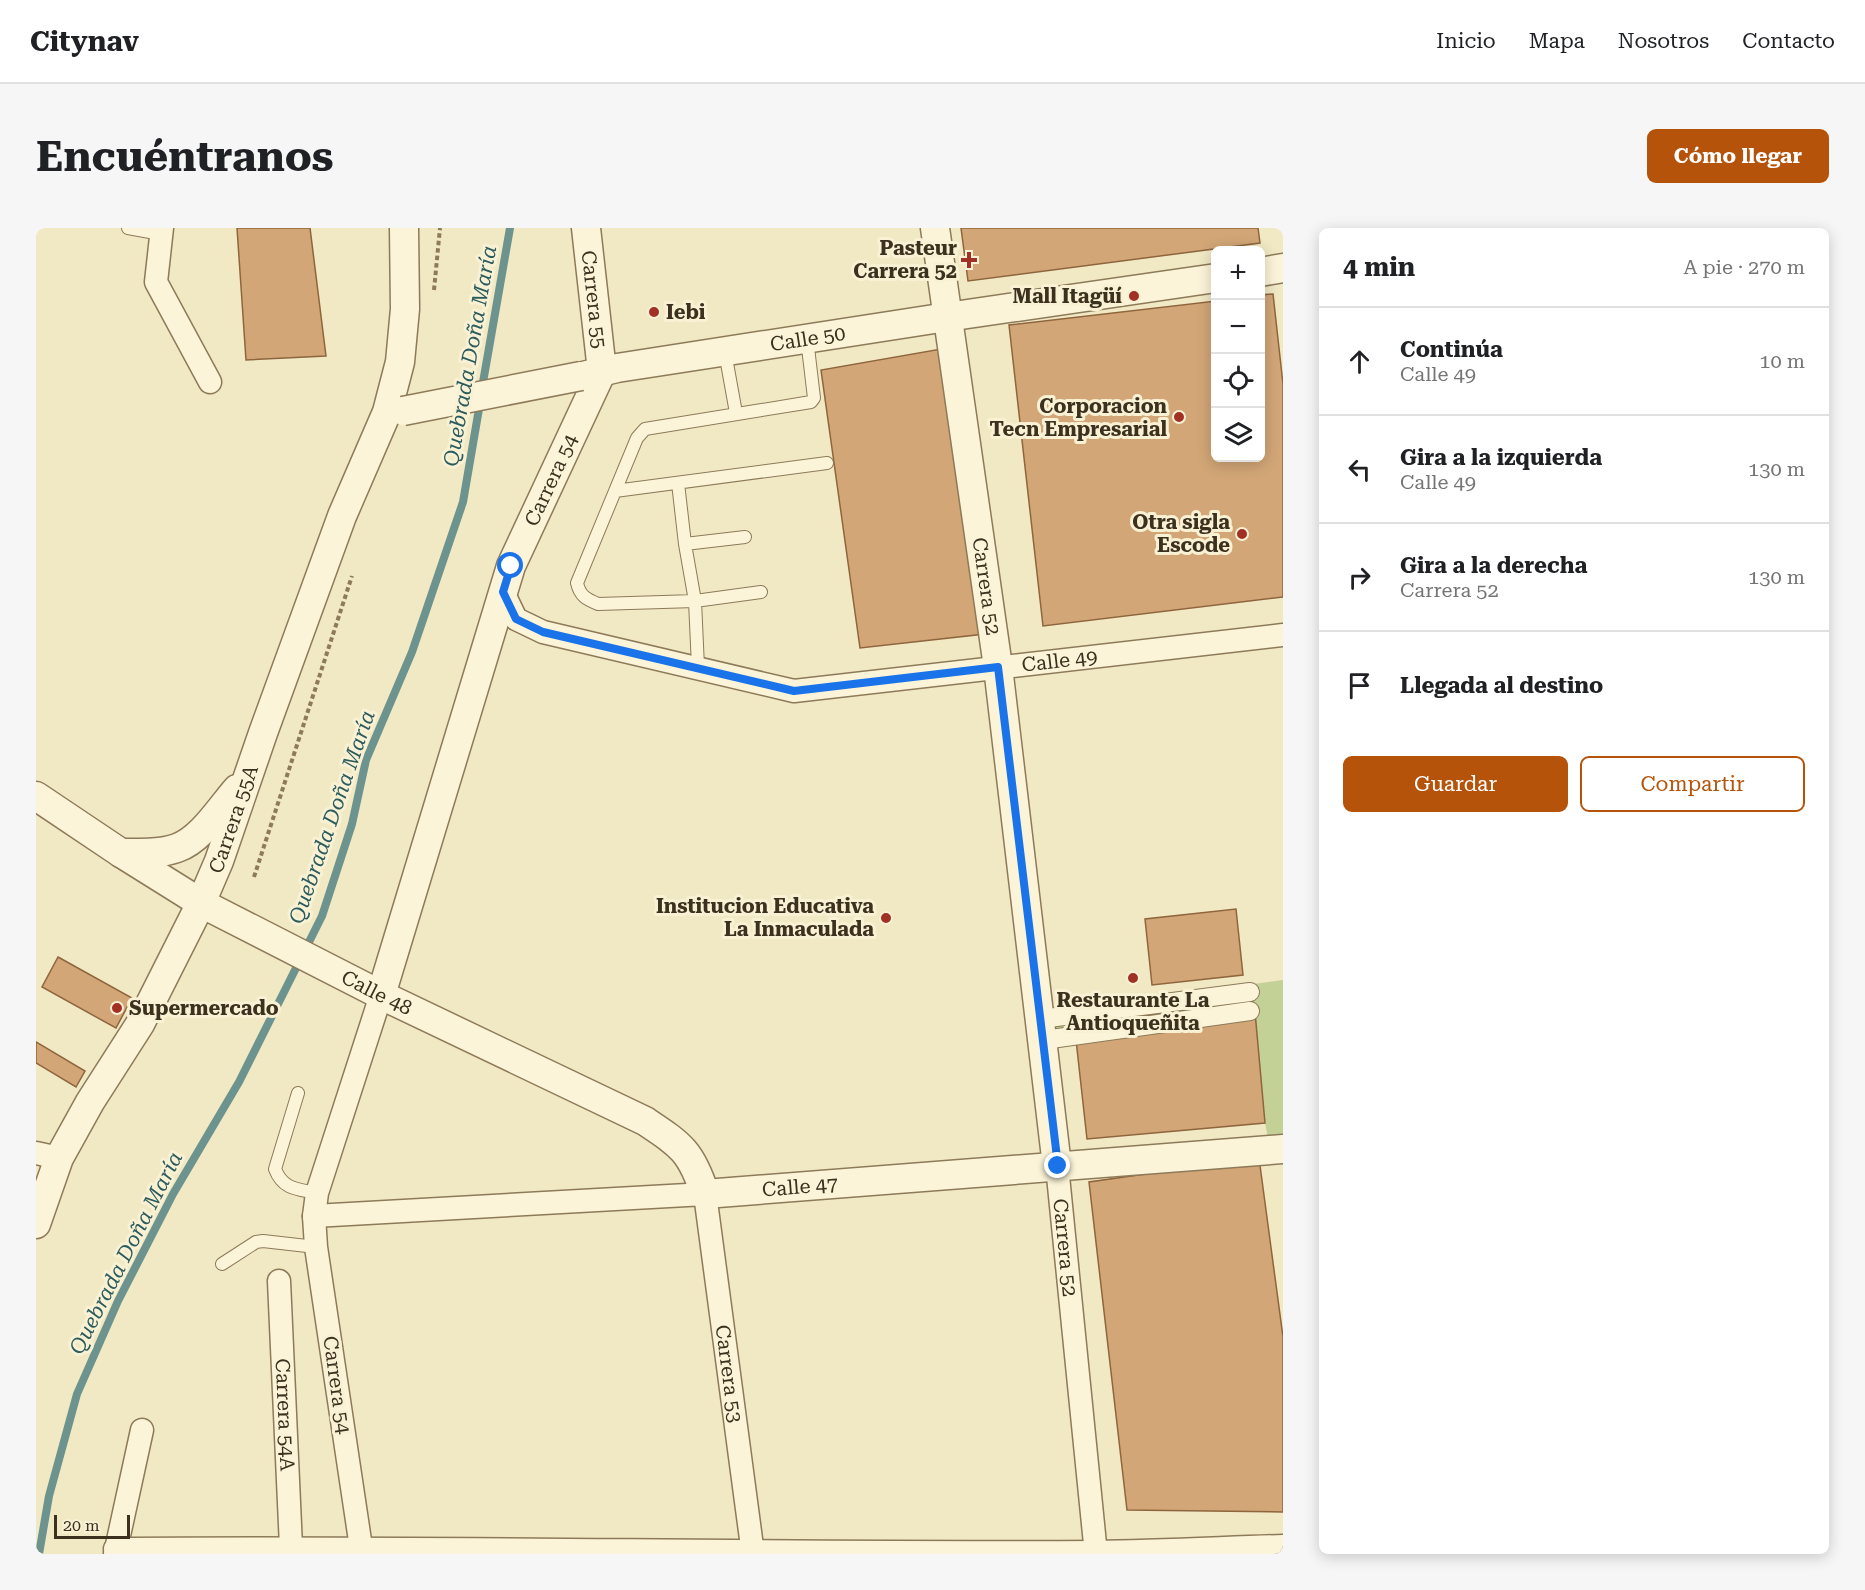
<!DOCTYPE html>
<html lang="es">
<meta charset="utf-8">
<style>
:root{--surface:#fff;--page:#f6f6f6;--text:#202124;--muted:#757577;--line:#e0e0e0;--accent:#b45309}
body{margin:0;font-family:"Roboto Serif",serif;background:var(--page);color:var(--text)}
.controls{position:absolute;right:18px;top:18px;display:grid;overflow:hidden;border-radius:9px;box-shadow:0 3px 15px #0003}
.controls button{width:54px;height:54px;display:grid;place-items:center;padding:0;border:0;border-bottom:2px solid var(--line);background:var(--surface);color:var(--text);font:30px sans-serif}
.scale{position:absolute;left:18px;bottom:15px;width:76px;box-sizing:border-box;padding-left:6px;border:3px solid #3c301e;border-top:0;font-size:16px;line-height:21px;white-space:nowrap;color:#3c301e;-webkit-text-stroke:4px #f8f1d4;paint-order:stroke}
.stop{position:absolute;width:18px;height:18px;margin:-14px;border:4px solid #1a73e8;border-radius:50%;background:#fff}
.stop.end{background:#1a73e8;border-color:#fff;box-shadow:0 2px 6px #0008}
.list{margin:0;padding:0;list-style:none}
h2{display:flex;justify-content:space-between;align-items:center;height:78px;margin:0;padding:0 24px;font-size:26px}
h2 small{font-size:20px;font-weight:400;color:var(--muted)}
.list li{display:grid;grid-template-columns:39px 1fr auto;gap:18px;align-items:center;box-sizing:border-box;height:108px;padding:0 24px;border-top:2px solid var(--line)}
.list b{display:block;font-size:22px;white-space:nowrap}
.list p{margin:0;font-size:20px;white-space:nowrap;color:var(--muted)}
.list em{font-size:20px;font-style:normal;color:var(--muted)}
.actions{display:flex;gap:12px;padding:18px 24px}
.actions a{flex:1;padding:14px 0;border:2px solid var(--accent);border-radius:9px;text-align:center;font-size:21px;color:var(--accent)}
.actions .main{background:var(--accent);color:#fff}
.icon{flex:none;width:33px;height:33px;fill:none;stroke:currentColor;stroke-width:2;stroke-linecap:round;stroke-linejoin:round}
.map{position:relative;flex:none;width:1247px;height:1326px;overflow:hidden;border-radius:9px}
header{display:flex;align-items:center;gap:36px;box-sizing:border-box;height:84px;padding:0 30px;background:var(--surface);border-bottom:2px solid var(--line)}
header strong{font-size:28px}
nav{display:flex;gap:33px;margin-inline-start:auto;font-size:21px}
.intro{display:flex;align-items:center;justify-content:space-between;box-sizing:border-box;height:144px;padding:0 36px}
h1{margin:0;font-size:42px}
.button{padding:15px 27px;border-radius:9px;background:var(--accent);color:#fff;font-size:21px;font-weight:700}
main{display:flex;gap:36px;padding:0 36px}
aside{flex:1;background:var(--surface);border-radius:9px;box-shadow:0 3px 15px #0003}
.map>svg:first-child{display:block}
.green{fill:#c3d096}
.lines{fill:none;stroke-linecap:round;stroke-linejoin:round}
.stream{stroke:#6c938d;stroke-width:8}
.building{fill:#d2a677;stroke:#8e653d;stroke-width:1.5}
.service-casing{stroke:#8d7a59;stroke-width:14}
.pedestrian-casing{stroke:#8d7a59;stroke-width:20}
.minor-casing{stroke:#8d7a59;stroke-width:25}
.tertiary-casing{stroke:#8d7a59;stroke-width:31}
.path{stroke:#8d7a59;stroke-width:4;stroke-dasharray:4.5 3;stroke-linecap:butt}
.service{stroke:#fbf4d8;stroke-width:12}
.pedestrian{stroke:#fbf4d8;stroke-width:18}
.minor{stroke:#fbf4d8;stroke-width:22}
.tertiary{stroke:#fbf4d8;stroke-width:28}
.tertiary-bridge-casing{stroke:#8d7a59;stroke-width:31;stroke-linecap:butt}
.tertiary-bridge{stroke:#fbf4d8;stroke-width:28}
.route{stroke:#1a73e8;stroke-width:8}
.poi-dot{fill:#a03124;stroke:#f8f1d4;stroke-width:2}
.labels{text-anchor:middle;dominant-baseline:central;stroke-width:6;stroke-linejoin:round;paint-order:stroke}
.poi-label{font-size:20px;font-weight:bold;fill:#3c301e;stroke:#f8f1d4;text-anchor:end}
.street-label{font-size:20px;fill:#3c301e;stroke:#f8f1d4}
.water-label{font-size:21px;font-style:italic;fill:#2c5b5d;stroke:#f8f1d4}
</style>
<header>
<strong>Citynav</strong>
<nav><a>Inicio</a><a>Mapa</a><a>Nosotros</a><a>Contacto</a></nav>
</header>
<div class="intro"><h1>Encuéntranos</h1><a class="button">Cómo llegar</a></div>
<main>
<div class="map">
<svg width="1247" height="1326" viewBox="0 0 1247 1326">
<rect width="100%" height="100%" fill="#f1e8c4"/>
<path class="green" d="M1247,752V908L1232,910L1229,895L1218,784L1017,815L1011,784Z"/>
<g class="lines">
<path class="stream" d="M446,160L474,0
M269,722L286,688L316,596L330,532L376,424L427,274L444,175
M3,1326L13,1268L41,1166L82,1073L137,966L203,854L264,732"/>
</g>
<path class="building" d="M201,0H274L290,128L210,132Z
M925,0H1222L1224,15L932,53Z
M1237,66L1247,156V369L1007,398L973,97L1180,73V230H1224V67Z
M905,121L949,406L824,420L785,142Z
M1200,681L1207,747L1116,757L1109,691Z
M22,729L96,770L80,800L6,759Z
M1219,784L1229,895L1051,911L1040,812Z
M0,814L49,843L40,859L0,835Z
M1223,930L1247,1109V1284L1091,1282L1053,954Z"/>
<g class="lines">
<defs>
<path id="service" d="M92,0L125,6
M689,124L700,185
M642,255L649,316L659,373L662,439
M579,263L791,235
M649,316L709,309
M725,364L659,373L562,376C550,371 544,368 541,355L601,210L609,201L775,174L778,170L771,111
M262,865L239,941C247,962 262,961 281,965
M186,1036L220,1014L227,1013L280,1019"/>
<path id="pedestrian" d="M1005,791L1214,764
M1008,812L1214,783"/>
<g id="minor">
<path d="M126,0L120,54L174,154"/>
<path id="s1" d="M467,364L480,391L507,404L758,463L1247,407"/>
<path d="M0,925L23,930"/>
<path id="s2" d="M1021,938L1060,1326"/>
<path id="s3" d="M278,988L669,966L717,1326"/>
<path id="s4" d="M243,1053L255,1319"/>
<path d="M79,1321C406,1318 733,1326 1059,1324C1122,1323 1184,1320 1247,1318"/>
<path d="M79,1326L106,1202"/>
<path d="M326,1326L280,1019L278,988L281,965L345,767"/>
</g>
<g id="tertiary">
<path id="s5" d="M550,0L566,143"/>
<path id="s6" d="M899,0L962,439L1021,938"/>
<path d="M1224,44L1247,40"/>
<path id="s7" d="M547,148L581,140L911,89L1180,50"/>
<path id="s8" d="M0,568L85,625L165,675L345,767L609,893C645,917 655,923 669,966L1247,921"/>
<path d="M85,625C103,625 124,626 141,620C165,612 185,579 201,561"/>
<path id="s9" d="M345,767L475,338L566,143"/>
<path id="s10" d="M0,996L23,930L54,874L104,796L165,675L183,633L227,505L306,288L351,184L364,134L369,81L368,0"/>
</g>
</defs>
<use href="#service" class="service-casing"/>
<use href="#pedestrian" class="pedestrian-casing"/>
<use href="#minor" class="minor-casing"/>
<use href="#tertiary" class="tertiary-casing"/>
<path class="path" d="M398,62L404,0
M218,649L316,348"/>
<use href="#service" class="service"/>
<use href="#pedestrian" class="pedestrian"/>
<use href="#minor" class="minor"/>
<use href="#tertiary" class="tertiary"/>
<defs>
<path id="tertiary-bridge" d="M367,183L545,148"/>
</defs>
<use href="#tertiary-bridge" class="tertiary-bridge-casing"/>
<use href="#tertiary-bridge" class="tertiary-bridge"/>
</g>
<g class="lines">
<path class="route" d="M475,338L467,364L480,391L507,404L758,463L962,439L1022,938"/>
</g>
<g class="poi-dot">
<path d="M930 23h6v6h6v6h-6v6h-6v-6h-6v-6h6z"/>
<circle cx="1098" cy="68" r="6"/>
<circle cx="618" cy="84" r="6"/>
<circle cx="1143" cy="189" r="6"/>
<circle cx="1206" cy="306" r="6"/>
<circle cx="850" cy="690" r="6"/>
<circle cx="1097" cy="750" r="6"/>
<circle cx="81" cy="780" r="6"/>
</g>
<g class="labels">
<g class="poi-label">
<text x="921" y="20">Pasteur<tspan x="921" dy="23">Carrera 52</tspan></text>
<text x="1086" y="68">Mall Itagüí</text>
<text x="630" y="84" text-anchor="start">Iebi</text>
<text x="1131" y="178">Corporacion<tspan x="1131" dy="23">Tecn Empresarial</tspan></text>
<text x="1194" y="294">Otra sigla<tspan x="1194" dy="23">Escode</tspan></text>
<text x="838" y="678">Institucion Educativa<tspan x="838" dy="23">La Inmaculada</tspan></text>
<text x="1097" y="772" text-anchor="middle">Restaurante La<tspan x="1097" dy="23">Antioqueñita</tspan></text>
<text x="93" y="780" text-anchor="start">Supermercado</text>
</g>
<g class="street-label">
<text stroke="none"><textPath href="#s5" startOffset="72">Carrera 55</textPath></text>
<text stroke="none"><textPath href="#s7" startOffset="228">Calle 50</textPath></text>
<text stroke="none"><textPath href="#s9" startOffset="543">Carrera 54</textPath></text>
<text stroke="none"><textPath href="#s6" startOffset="362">Carrera 52</textPath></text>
<text stroke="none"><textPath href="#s1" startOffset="585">Calle 49</textPath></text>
<text stroke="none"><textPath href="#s10" startOffset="452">Carrera 55A</textPath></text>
<text stroke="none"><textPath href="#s8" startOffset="394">Calle 48</textPath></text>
<text stroke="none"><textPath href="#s8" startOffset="884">Calle 47</textPath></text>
<text stroke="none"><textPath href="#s2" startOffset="82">Carrera 52</textPath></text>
<text stroke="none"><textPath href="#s3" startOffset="573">Carrera 53</textPath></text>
<text transform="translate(301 1157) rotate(82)">Carrera 54</text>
<text stroke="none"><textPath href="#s4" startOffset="134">Carrera 54A</textPath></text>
</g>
<g class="water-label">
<text transform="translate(434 128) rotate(-80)">Quebrada Doña María</text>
<text transform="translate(296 589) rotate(-71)">Quebrada Doña María</text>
<text transform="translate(90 1025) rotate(-63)">Quebrada Doña María</text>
</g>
</g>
</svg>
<div class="controls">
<button>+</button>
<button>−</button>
<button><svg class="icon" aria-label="locate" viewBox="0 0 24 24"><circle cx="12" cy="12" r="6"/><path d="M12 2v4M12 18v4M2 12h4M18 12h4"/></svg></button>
<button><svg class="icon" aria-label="layers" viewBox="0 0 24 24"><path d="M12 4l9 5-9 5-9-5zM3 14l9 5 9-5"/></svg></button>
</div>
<div class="scale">20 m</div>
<div class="stop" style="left:475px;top:338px"></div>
<div class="stop end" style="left:1022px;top:938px"></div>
</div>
<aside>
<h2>4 min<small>A pie · 270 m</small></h2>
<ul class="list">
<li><svg class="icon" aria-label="ahead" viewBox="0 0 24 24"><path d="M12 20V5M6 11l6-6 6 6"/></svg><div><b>Continúa</b><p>Calle 49</p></div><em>10 m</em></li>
<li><svg class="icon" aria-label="left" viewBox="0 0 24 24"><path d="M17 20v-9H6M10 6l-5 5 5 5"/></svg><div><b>Gira a la izquierda</b><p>Calle 49</p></div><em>130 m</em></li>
<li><svg class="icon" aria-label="right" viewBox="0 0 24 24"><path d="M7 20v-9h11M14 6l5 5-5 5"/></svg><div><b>Gira a la derecha</b><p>Carrera 52</p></div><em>130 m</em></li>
<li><svg class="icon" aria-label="arrive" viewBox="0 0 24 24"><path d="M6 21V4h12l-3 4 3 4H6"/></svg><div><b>Llegada al destino</b></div></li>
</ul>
<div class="actions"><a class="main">Guardar</a><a>Compartir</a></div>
</aside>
</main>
